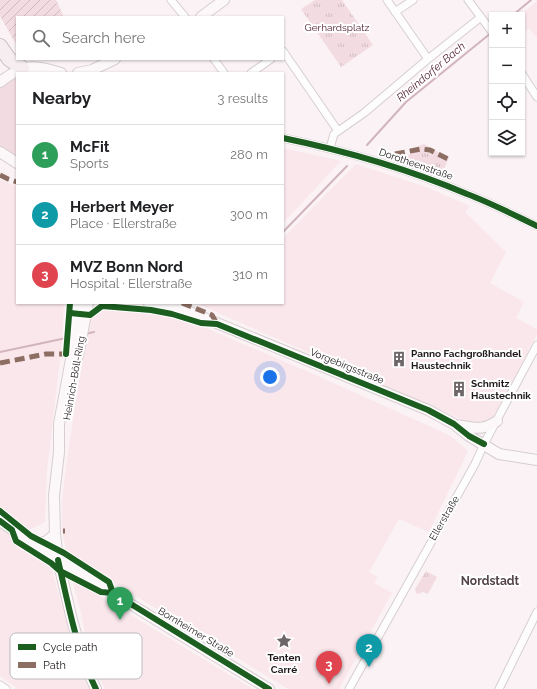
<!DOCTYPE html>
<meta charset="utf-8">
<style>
:root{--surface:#fff;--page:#f2f2f2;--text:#202124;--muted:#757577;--line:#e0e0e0;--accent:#6d6668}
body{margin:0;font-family:Raleway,sans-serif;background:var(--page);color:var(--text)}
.controls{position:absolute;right:12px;top:12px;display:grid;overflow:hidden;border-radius:0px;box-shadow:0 1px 3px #0004}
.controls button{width:36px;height:36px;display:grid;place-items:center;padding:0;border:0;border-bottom:1px solid var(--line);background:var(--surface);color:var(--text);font:20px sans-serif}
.you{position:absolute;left:270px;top:377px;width:14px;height:14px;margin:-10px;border:3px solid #fff;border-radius:50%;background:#1a73e8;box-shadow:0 0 0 6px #1a73e833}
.badge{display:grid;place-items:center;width:26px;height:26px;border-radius:50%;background:var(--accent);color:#fff;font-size:13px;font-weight:700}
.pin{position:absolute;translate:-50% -33px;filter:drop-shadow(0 1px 2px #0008)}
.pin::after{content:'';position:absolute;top:21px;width:14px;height:12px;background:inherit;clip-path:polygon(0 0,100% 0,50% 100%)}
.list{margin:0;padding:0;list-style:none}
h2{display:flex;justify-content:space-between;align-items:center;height:52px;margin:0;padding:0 16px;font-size:17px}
h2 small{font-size:13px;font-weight:400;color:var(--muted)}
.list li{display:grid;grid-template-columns:26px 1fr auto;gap:12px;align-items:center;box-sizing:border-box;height:60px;padding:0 16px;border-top:1px solid var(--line)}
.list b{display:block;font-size:15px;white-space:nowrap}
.list p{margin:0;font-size:13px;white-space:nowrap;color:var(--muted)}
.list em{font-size:13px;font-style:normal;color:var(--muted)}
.icon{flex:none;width:22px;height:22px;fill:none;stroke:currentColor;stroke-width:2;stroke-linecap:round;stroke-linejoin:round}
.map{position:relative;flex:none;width:537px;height:689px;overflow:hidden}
.search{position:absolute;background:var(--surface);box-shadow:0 1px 3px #0004;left:16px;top:16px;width:268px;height:44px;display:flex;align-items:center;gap:10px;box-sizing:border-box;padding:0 14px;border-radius:0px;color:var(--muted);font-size:15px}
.panel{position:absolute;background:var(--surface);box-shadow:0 1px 3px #0004;left:16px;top:72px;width:268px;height:232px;border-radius:0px}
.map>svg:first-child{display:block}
.built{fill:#fae7ec}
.grass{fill:#f2dce2}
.park{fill:url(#park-tufts)}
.garden{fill:url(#garden-furrows)}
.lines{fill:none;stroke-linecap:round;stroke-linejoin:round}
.stream{stroke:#d1b4bd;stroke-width:2}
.street-casing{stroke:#d6ced0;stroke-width:9}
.secondary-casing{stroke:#d6ced0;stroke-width:12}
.highway-casing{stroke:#c8bdc0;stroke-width:16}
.street{stroke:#fefdfd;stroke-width:7}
.secondary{stroke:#fcf8f9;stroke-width:10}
.highway{stroke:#f5edf0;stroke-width:14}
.quiet{stroke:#8d6e63;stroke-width:5;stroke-dasharray:10 5;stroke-linecap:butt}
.cycleway-casing{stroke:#fff;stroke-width:8}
.cycleway{stroke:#1b5e20;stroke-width:6}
.labels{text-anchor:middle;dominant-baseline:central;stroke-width:4;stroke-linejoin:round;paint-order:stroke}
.park-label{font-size:10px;fill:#532235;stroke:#fff}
.street-label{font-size:10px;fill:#211a1c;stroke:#fff}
.poi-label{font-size:10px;font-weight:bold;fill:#211a1c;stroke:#fff;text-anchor:start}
.water-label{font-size:11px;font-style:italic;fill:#532234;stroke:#fff}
.quarter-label{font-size:12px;font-weight:bold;fill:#544449;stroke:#fff}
.key{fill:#fff;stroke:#bcbabb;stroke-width:1}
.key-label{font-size:11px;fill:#211a1c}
</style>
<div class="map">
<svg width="537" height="689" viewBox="0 0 537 689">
<defs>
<pattern id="park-tufts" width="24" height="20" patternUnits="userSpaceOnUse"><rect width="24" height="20" fill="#f2dce2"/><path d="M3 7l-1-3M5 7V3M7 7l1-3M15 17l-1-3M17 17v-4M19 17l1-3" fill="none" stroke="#cfbcc1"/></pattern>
<pattern id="garden-furrows" width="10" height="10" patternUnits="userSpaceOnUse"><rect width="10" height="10" fill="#f2dce2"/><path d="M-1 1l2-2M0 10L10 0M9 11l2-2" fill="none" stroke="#cfbcc1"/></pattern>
</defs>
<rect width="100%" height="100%" fill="#faf2f4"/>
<path class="built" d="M537,1V38L529,29L522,34V15H520Z
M283,148L341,161L283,223Z
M356,164L426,187L470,206L465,212L506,252L490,283L524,302L516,318L537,329V334L488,431L200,305L203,303H283V238Z
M0,180L17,186V303H64L62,343L47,471L45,522L29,530L10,520L0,510Z
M108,309L158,314L192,322L318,376L451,436L468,451L429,532L399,519L369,572L378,577L374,583L392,593L339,689H288L67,554L62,531V503L66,466L78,387L90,319L97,313Z
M0,528L51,566L74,649L89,689H18L0,676Z
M75,581L210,663L253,689H105L94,668L88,651L81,613L73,583Z"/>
<path class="grass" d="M17,76V159L0,147V87L11,78Z"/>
<path class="park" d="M315,0H342L373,45L341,67L301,9Z
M424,144L449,158L443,171L407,158L413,148Z
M426,571L437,577L428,594L423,592L418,594L416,593L415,589Z"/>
<path class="garden" d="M0,0H56L64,17H17V46L0,16Z"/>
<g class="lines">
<path class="stream" d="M513,15L531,0
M367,145L406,102L491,33
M283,232L347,166
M85,334L94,332
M0,352L71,337"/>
<defs>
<path id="street" d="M171,0L185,17
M387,0L428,59
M468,0L492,32
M395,12L413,0
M283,51L338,131
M214,59L224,73
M251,73L271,59
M522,74L537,97
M283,138C346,151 408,169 467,194C491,203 514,215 537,226
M330,148L334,134L364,113L428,59L481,17
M0,685L6,689
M349,689L475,464L484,444L537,345
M499,689L537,612"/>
<path id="secondary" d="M201,17L224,0
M78,73L92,70L115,59
M0,82C23,64 34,64 61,73
M0,152L17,163
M78,303L72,354L59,424V452L54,496L55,534L58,560L72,620L85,665L96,689
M149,303L181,309L190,312L428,410L454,424L469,436L499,454L537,460
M78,356L88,303
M455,425C473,427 481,432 497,421
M0,521L34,545L269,689
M34,545L47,541L55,534"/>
<path id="highway" d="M0,46L9,59L22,68"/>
</defs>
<use href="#street" class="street-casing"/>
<use href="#secondary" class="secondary-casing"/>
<use href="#highway" class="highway-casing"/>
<use href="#street" class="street"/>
<use href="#secondary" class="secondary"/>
<use href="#highway" class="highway"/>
<path class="quiet" d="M395,154L421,149L430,150L450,160
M0,175L8,179L17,182
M182,303L212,315L217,324
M0,363L46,354H69
M63,531H65"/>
<defs>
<path id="cycleway" d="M283,138C346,151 408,169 467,194C491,203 514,215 537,226
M70,313L90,315L102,306L151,310L172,314L201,323L217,324L428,410L454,424L469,436L484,444
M66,354L70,303
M0,511L31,536L64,553L109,582L113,593
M0,521L12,530L16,541L51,563L60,571L101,592L113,593L269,689
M58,560C68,603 76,649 96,689"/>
</defs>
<use href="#cycleway" class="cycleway-casing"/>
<use href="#cycleway" class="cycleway"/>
</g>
<defs>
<symbol id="building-bare" viewBox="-9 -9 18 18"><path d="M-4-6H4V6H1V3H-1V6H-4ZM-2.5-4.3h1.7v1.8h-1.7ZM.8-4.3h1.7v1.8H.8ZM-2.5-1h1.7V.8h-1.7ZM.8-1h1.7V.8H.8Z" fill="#6d6668" stroke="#fff" stroke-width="2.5" paint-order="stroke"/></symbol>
<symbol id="sight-bare" viewBox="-9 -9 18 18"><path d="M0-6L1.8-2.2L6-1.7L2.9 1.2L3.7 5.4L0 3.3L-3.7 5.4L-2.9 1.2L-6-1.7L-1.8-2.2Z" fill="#6d6668" stroke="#fff" stroke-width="2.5" paint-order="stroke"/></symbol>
</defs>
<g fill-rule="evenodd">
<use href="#building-bare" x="388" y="348" width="22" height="22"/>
<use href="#building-bare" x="448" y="378" width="22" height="22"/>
<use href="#sight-bare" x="273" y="630" width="22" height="22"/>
</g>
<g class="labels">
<g class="park-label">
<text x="337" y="27">Gerhardsplatz</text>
</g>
<g class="street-label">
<text transform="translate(416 164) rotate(19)">Dorotheenstraße</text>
<text transform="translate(347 366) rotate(22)">Vorgebirgsstraße</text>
<text transform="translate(74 378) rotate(-80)">Heinrich-Böll-Ring</text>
<text transform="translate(444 518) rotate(-60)">Ellerstraße</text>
<text transform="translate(196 632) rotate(31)">Bornheimer Straße</text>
</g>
<g class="poi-label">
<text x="411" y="353">Panno Fachgroßhandel<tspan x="411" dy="12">Haustechnik</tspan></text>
<text x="471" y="383">Schmitz<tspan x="471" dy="12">Haustechnik</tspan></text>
<text x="284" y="657" text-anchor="middle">Tenten<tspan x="284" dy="12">Carré</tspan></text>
</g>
<g class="water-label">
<text transform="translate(431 72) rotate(-40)">Rheindorfer Bach</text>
</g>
<g class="quarter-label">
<text x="490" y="581">Nordstadt</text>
</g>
</g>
<rect x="10" y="633" width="132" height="46" rx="6" class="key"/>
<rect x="18" y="644" width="18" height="6" fill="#1b5e20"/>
<rect x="18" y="662" width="18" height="6" fill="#8d6e63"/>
<g class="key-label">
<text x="43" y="651">Cycle path</text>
<text x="43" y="669">Path</text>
</g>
</svg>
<div class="controls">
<button>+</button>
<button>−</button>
<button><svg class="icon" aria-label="locate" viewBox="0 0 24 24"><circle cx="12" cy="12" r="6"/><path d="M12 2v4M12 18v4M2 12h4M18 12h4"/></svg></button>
<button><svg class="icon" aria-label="layers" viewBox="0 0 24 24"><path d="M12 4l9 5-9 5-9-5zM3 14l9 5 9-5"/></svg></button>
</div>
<div class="you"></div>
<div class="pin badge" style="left:120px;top:620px;background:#2e9e5b">1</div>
<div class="pin badge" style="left:369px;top:667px;background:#0f9aa8">2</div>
<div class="pin badge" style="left:329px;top:684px;background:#e0444e">3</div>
<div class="search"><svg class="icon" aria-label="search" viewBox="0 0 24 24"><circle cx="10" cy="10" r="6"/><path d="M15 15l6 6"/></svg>Search here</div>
<section class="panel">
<h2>Nearby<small>3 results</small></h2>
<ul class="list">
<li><span class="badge" style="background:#2e9e5b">1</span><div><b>McFit</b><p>Sports</p></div><em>280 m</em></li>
<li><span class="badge" style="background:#0f9aa8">2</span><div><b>Herbert Meyer</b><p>Place · Ellerstraße</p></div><em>300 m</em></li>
<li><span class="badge" style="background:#e0444e">3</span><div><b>MVZ Bonn Nord</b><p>Hospital · Ellerstraße</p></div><em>310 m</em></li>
</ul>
</section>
</div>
